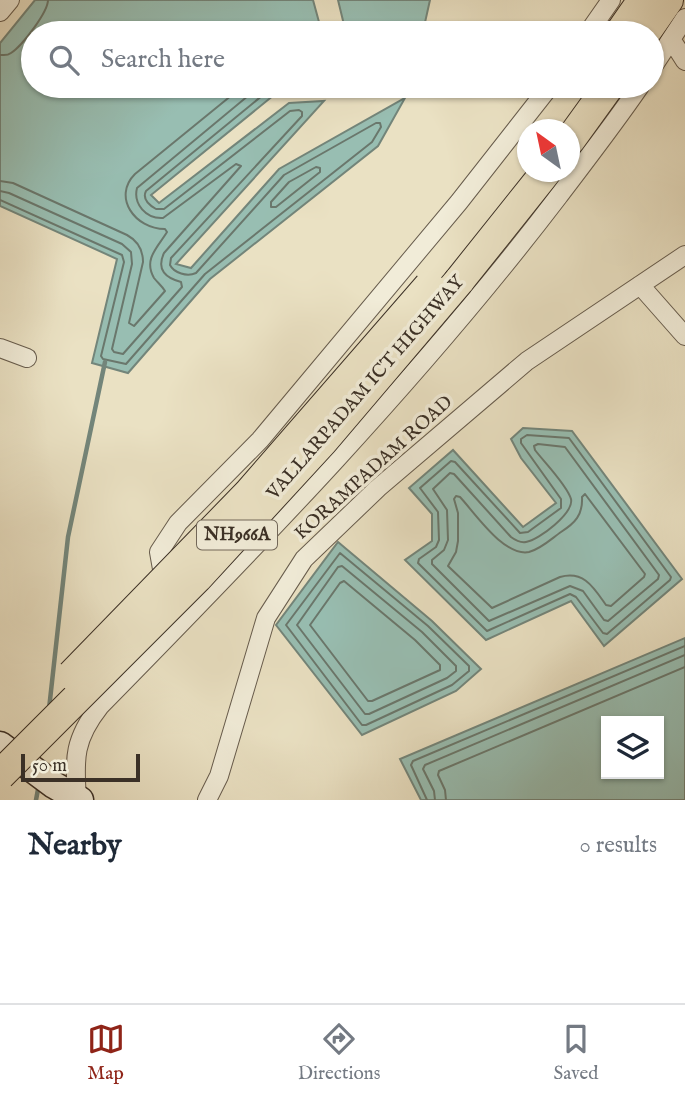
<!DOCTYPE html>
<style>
:root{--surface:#fff;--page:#f2f2f3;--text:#1f2937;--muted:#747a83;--line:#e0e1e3;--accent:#8f2418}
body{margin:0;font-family:"IM FELL English",serif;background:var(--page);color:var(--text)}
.controls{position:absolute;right:21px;bottom:21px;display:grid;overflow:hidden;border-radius:0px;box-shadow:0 2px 5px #0004}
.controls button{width:63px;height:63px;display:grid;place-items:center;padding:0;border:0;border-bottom:2px solid var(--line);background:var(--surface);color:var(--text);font:35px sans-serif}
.compass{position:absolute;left:517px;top:119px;width:63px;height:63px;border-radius:50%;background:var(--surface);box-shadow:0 2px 5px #0004;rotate:327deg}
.scale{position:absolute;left:21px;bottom:18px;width:119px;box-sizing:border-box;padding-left:7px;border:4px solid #3b3026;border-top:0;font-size:19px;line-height:24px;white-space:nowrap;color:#3b3026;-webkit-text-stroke:5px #f1ecd8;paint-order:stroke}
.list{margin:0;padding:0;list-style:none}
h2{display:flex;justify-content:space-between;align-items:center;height:91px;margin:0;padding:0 28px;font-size:30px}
h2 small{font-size:23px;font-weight:400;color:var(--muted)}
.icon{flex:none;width:38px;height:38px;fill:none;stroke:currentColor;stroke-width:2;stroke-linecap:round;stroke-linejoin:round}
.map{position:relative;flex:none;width:685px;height:800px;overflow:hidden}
.search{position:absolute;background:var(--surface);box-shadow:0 2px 5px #0004;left:21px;right:21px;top:21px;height:77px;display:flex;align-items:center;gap:18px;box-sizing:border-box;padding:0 24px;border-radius:38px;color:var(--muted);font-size:26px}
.sheet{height:203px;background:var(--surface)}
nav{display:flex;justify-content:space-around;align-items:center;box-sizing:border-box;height:98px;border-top:2px solid var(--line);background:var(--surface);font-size:19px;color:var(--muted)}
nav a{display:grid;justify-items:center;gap:4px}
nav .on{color:var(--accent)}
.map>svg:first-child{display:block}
.water{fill:#98beb2;stroke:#73857a;stroke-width:2;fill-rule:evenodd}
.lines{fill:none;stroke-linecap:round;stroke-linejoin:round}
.shore{stroke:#6a776c;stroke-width:2}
.stream{stroke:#73857a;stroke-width:4.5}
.minor-casing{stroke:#675c4d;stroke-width:20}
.secondary-casing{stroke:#3b3026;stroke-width:29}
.trunk-casing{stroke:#3b3026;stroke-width:32}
.minor{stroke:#f1ecd8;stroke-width:18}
.secondary{stroke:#f1ecd8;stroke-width:26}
.trunk{stroke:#eae1c3;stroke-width:30}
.trunk-bridge-casing{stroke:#3b3026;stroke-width:32;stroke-linecap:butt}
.trunk-bridge{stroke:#eae1c3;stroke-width:30}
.labels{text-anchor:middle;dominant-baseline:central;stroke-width:7;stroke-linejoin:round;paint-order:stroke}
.shield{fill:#f1ecd8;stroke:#72685b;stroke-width:2}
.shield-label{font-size:18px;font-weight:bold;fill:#3b3026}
.street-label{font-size:19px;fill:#3b3026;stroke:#f1ecd8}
</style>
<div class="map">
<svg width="685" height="800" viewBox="0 0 685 800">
<rect width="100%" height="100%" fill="#eae1c3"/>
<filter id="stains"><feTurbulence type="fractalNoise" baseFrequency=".00286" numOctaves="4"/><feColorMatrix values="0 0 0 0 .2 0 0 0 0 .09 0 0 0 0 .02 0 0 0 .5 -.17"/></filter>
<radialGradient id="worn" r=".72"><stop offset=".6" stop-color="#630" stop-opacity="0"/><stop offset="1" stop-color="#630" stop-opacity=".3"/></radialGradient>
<path class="water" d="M35,0H313L322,33H33V86H285L151,195L159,203L289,103L324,101L176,264L191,268L279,169L405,98L378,146L210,279L128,373L92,363L117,259L0,206V43Z
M338,0H430L424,27L390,33H346Z
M523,428L572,431L682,579L604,646L571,601L486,640L405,560L432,541V514L409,488L453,450L523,527L556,503L521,458L511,439Z
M338,542L432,621L481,669L456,691L362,735L276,625Z
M685,638V800H421L400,759ZM606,721H659V774H606Z"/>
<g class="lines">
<path class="shore" d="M0,55C5,55 7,56 11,53C22,46 48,12 48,0
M316,167L320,168V172L276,207H271V202L289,182Z
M0,181L13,183L127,235C138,241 143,250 143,262L129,323L134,326L165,291C162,286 158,283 154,278C143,259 158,247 167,232L165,229C135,229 112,197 135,174L243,86
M0,191L9,193L122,244L131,252L132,264L112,349L114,352L123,354L182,287L181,282C166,278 156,270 164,253L241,166L236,164L163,218C146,219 133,204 137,188L260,86
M0,200L122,255L124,262L101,356L103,359L126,364L205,274L372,142L381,127L380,123H376L284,175L196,273C187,277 174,273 170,265L171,258L302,116V112L299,110L290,111L164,209H156C149,205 142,199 146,191L274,86
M527,435L569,438L671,577L670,580L607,634L603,633L576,597L570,594L487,631L418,563L419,559L436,547L439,540L438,512L420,488L451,461L455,462L520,533L528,532L561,508V499L521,443V439Z
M538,444L565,447L659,575L658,579L608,621L604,620L583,591L570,586L489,621L432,564V560L444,550L448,540L447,510L433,489L450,473L454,474L511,537C515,540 520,543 526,542C539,540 574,513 571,499C567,485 544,462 535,450L534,446Z
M585,494L645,574L644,577L611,606L606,605C594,588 584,570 560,577L492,608L448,566L456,552L458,541V513L454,499L456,496L460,497C475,513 504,557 529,552C541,549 551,539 561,532C575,523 583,515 582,497Z
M340,553L428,626L469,666V671L452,685L366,725H362L286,625Z
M342,566L422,632L456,666V671L447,678L369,714H365L297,625L338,567Z
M344,581L415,640L440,665V670L372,701H368L310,625L340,583Z
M427,800L411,765L413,761L685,646
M435,800L434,791L423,769L425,765L685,655
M446,800L445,790L438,775L439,771L685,667"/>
<path class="stream" d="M49,709L68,537L105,362
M36,800L39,784"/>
<defs>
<path id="minor" d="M0,12L10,0
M588,33L611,0
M671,39L685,61
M652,68L685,18
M640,285L685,336
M0,348L27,358
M165,586L159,552L178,523L260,440L459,202L550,86
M77,798C74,758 74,739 100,706C260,543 419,379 558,197C586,160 614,124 640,86
M207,800L219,776L266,618L304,559L378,488L527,361L685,255"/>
<path id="secondary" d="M0,745L54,785L80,800"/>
<path id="trunk" d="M620,33L643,0
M645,33L668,0
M570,140L609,86
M459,281L546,172"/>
</defs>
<use href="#minor" class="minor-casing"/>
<use href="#secondary" class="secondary-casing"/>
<use href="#trunk" class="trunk-casing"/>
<use href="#minor" class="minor"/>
<use href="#secondary" class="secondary"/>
<use href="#trunk" class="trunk"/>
<defs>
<path id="trunk-bridge" d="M72,675L248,494L429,286
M0,775L197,578L323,441L459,281"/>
</defs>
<use href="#trunk-bridge" class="trunk-bridge-casing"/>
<use href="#trunk-bridge" class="trunk-bridge"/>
</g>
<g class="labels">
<rect class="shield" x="197" y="520.5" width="80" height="29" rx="5"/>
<g class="shield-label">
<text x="237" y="535">NH966A</text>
</g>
<g class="street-label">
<text transform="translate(366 388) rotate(-49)">VALLARPADAM ICT HIGHWAY</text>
<text transform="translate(374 468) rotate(-42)">KORAMPADAM ROAD</text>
</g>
</g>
<rect width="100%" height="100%" filter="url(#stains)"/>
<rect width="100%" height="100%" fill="url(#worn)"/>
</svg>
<div class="controls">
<button><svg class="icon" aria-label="layers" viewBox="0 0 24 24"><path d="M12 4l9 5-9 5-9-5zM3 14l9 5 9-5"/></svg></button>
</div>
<svg class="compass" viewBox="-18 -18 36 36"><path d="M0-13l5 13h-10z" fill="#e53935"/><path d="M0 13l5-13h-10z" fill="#747a83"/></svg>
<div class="scale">50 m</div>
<div class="search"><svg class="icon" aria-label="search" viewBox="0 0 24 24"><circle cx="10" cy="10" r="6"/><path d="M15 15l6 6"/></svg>Search here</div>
</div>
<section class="sheet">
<h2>Nearby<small>0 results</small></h2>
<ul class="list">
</ul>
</section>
<nav>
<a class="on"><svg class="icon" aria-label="map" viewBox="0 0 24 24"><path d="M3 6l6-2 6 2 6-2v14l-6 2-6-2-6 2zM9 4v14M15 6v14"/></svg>Map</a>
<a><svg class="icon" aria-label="directions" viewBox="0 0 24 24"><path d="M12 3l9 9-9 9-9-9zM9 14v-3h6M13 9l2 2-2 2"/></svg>Directions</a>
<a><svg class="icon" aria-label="saved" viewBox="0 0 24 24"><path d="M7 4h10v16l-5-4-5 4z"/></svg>Saved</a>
</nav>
